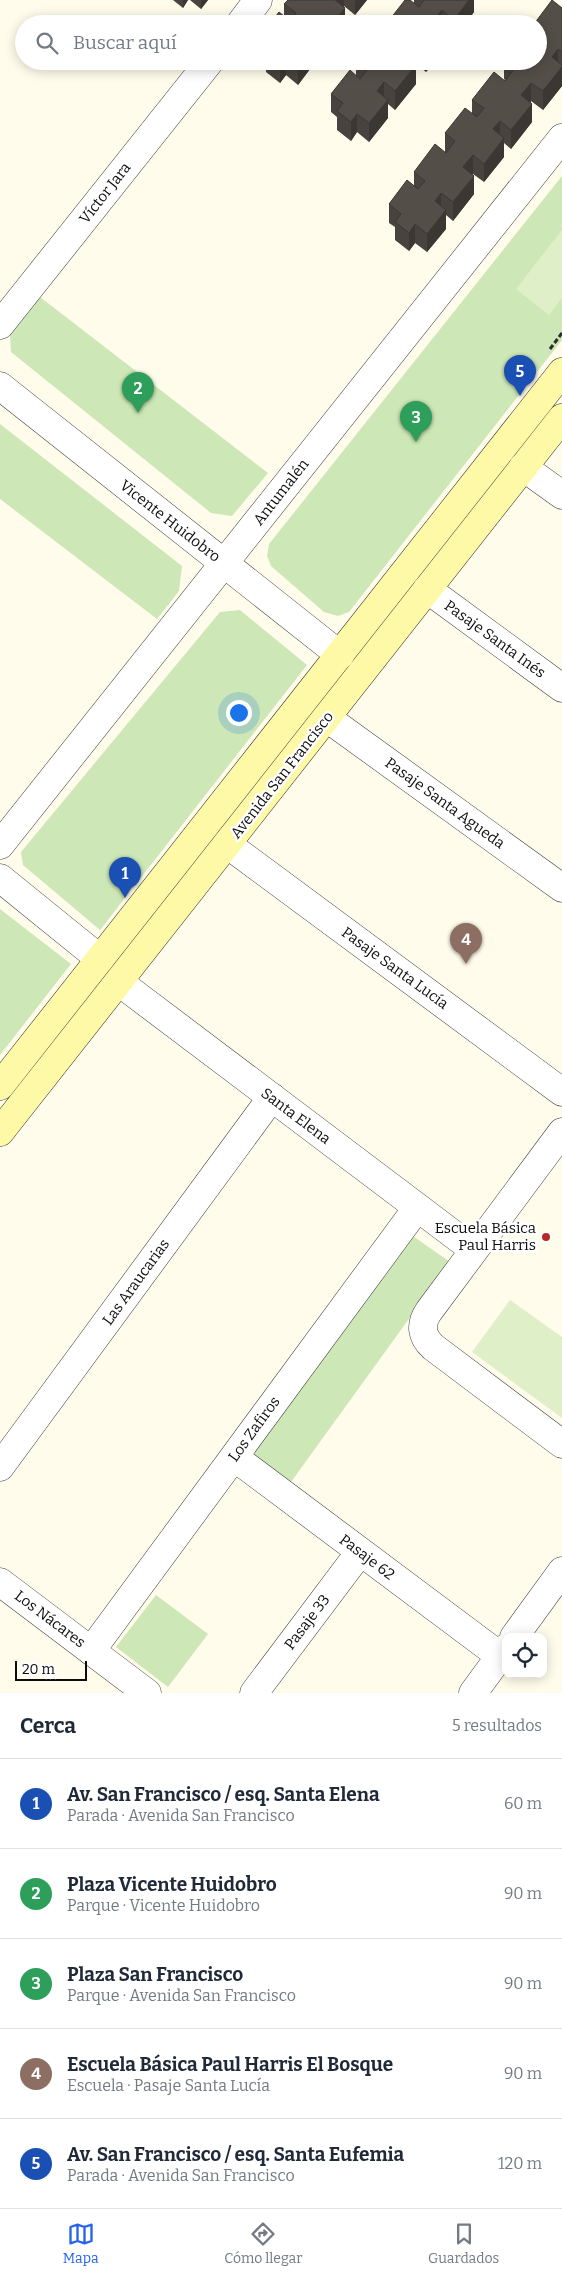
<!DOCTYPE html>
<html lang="es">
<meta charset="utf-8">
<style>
:root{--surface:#fff;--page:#f6f6f7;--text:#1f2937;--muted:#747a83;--line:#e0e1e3;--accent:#2563eb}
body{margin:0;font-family:Bitter,serif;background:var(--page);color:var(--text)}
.controls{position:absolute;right:15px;bottom:15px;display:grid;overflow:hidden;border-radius:10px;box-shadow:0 2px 12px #0003}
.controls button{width:45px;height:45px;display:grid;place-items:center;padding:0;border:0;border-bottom:1px solid var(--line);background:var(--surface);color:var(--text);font:25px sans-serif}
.scale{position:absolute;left:15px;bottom:12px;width:72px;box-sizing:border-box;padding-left:5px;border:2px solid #0c0c0c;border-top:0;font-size:14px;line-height:18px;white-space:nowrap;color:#0c0c0c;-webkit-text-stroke:4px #fff;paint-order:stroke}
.you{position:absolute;left:238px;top:712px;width:18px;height:18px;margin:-12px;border:4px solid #fff;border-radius:50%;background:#1a73e8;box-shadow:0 0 0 8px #1a73e833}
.badge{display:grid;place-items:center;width:32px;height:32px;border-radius:50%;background:var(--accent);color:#fff;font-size:16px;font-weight:700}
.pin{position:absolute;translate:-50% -41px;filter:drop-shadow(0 1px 2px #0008)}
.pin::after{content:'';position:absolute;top:26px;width:18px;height:15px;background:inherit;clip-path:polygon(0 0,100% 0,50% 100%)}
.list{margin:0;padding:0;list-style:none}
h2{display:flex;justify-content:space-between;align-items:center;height:65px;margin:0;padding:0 20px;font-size:21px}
h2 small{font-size:16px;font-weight:400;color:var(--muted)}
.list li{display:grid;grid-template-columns:32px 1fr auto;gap:15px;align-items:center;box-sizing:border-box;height:90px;padding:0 20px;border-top:1px solid var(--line)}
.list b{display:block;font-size:19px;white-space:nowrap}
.list p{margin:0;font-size:16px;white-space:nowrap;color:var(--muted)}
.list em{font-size:16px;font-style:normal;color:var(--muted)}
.icon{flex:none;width:28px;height:28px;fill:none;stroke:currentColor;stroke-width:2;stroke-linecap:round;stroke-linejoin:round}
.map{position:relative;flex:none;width:562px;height:1693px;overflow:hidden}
.search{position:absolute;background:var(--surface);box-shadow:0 2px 12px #0003;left:15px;right:15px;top:15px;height:55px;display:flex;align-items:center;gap:12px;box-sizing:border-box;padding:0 18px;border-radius:28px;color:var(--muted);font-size:19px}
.sheet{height:515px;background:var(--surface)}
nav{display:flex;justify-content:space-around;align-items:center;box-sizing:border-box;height:70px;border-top:1px solid var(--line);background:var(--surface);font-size:14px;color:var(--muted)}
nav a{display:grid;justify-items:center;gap:2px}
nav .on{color:var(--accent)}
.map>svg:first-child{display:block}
.green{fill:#cde8b6}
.pitch{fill:#dfefc7}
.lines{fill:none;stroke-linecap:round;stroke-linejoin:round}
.minor-casing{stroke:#3f3f3f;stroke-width:29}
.secondary-casing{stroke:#2e2e2e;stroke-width:29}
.path{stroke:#2e2e2e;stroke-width:3;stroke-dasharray:5 2.5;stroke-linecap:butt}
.minor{stroke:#fff;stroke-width:28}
.secondary{stroke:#fef9a7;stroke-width:28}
.wall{fill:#48433e}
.shaded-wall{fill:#3b3732}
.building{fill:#544e48;stroke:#3b3732}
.poi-dot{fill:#b92827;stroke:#fff;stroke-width:2}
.labels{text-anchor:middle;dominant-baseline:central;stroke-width:5;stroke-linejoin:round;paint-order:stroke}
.street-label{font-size:15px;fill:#0c0c0c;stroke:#fff}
.poi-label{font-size:15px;fill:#0c0c0c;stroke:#fff;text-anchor:end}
</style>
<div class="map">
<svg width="562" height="1693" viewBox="0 0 562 1693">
<rect width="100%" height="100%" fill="#fffceb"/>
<path class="green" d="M562,176V340L349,612L338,616L324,612L271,566L267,556L269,544Z
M40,297L268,473L232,516L211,513L11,352L10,334Z
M0,424L182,566L179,591L157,619L0,499Z
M240,610L307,665L100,930L23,865L21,852L220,612Z
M0,909L71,964L0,1055Z
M410,1234L450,1262L291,1482L250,1451Z
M156,1595L208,1634L168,1687L116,1647Z"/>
<path class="pitch" d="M562,230V298L549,315L516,289Z
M510,1300L562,1337V1418L472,1352Z"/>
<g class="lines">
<defs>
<path id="minor" d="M240,24L258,0
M0,325L210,61
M0,386L340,655
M523,467L562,495
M427,589L562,688
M327,718L562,888
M227,844L562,1092
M0,845L562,138
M0,878L100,959
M119,982L474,1250
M562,1132L429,1311C420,1324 421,1336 433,1347L562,1444
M234,1457L500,1656
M0,1467L272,1097
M0,1582L147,1693
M514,1637L562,1571
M91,1651L417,1208
M254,1693L360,1552
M473,1693L506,1648"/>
<path id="secondary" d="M0,1086L562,372
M0,1132L562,418"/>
</defs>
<use href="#minor" class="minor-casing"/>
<use href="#secondary" class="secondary-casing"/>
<path class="path" d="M550,349L562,333"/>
<use href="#minor" class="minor"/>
<use href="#secondary" class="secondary"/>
</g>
<path class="wall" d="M173,0H188L183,8Z
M190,0H208L201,9Z
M288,0H367L355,15L344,6L345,24H270L284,17V4Z
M414,0H474V12L465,24H387V23L414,3Z
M562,8V86L543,110L531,101V102L532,122L511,149L504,143V157L484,182L473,174H472L474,194L453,221L446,215V229L427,252L415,243L409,251L395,240V227L389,223V204L414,185V172L445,152V133L472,114V100L505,81V80L504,79V61H538V24Z
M266,61H316L298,85L286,75L280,83L266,72Z
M356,61H435L426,72L415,63L414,64L416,84L395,110L388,104V118L369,142L357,132L351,141L337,130V117L331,112V94L356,75Z"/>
<path class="shaded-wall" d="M183,0H188L183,8Z
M201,0H208L201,9Z
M334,0H344V6L334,18Z
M355,0H367L355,15Z
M469,0H474V12L465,24H454V20Z
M345,8V24H332Z
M442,10V24L435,19Z
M558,49V67L552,57Z
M282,61H286V75L280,83V65Z
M302,61H316L298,85V66Z
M426,61H435L426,72Z
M416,65V84L395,110V91Z
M562,67V86L543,110V91Z
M384,82V101L377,91Z
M531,83V101L521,113V95Z
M388,100V118L369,142V123Z
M532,104V122L511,149V130Z
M357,114V132L351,141V122Z
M500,121V140L493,129Z
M504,138V157L484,182V164Z
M473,155V174L467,180L463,167Z
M474,176V194L453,221V202Z
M441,193V212L435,201Z
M446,210V229L427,252V234Z
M415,224V243L409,251V233Z"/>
<path class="building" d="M288,0H335L345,8L332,24H270L279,12L290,21L296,13L284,4Z
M405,0H410L419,7L424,0H469L454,20L442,10L435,19L442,24H389L387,23Z
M552,0L562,8V52L558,49L552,57L562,65V67L543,91L531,83L521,95L532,104L511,130L500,121L493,129L504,138L484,164L473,155L467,162L463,167L474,176L453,202L441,193L435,201L446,210L427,234L415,224L409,233L395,222L401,214L389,204L407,180L418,189L425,181L414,172L435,144L446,153L455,141L445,133L465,108L477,117L484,108L472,100L494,72L505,81L514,69L505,61H538V42L542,36L538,33V24H534Z
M276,61H282L280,65Z
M292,61H302L298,66Z
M356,61H411L416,65L395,91L384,82L377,91L388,100L369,123L357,114L351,122L337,111L343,103L331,94L350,70L360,79L367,70Z"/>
<circle class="poi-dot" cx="546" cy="1237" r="5"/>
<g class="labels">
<g class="street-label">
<text transform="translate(105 193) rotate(-52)">Víctor Jara</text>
<text transform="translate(281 492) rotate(-52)">Antumalén</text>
<text transform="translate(170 521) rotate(38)">Vicente Huidobro</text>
<text transform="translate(495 639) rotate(36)">Pasaje Santa Inés</text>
<text transform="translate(282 775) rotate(-52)">Avenida San Francisco</text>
<text transform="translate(445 803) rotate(36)">Pasaje Santa Agueda</text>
<text transform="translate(395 968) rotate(36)">Pasaje Santa Lucía</text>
<text transform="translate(296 1116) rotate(37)">Santa Elena</text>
<text transform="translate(136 1282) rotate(-54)">Las Araucarias</text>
<text transform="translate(254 1429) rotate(-54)">Los Zafiros</text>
<text transform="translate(367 1557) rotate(37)">Pasaje 62</text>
<text transform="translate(50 1619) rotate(37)">Los Nácares</text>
<text transform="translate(307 1622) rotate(-53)">Pasaje 33</text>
</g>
<g class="poi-label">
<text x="536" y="1228">Escuela Básica<tspan x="536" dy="17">Paul Harris</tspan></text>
</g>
</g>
</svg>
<div class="controls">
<button><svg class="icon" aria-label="locate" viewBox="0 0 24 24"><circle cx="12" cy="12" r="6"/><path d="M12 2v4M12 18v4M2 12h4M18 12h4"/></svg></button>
</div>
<div class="scale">20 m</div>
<div class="you"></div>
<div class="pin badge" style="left:125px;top:898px;background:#1a4fb4">1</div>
<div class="pin badge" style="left:138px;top:413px;background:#2e9e5b">2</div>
<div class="pin badge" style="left:416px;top:442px;background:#2e9e5b">3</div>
<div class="pin badge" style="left:466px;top:964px;background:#8d6e63">4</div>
<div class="pin badge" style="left:520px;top:396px;background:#1a4fb4">5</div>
<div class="search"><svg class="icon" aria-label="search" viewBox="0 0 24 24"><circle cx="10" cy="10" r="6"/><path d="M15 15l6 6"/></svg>Buscar aquí</div>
</div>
<section class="sheet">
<h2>Cerca<small>5 resultados</small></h2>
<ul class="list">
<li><span class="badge" style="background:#1a4fb4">1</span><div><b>Av. San Francisco / esq. Santa Elena</b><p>Parada · Avenida San Francisco</p></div><em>60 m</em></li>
<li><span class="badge" style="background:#2e9e5b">2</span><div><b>Plaza Vicente Huidobro</b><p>Parque · Vicente Huidobro</p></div><em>90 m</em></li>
<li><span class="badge" style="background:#2e9e5b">3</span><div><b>Plaza San Francisco</b><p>Parque · Avenida San Francisco</p></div><em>90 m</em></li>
<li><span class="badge" style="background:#8d6e63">4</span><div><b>Escuela Básica Paul Harris El Bosque</b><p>Escuela · Pasaje Santa Lucía</p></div><em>90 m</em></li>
<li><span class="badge" style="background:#1a4fb4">5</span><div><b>Av. San Francisco / esq. Santa Eufemia</b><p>Parada · Avenida San Francisco</p></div><em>120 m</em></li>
</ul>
</section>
<nav>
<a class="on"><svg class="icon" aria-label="map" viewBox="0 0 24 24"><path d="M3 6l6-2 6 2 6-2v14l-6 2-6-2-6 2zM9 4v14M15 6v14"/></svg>Mapa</a>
<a><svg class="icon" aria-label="directions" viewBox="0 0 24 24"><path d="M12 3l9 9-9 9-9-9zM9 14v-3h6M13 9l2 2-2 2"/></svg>Cómo llegar</a>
<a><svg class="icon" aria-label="saved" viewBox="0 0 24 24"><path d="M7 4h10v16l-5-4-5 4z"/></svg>Guardados</a>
</nav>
